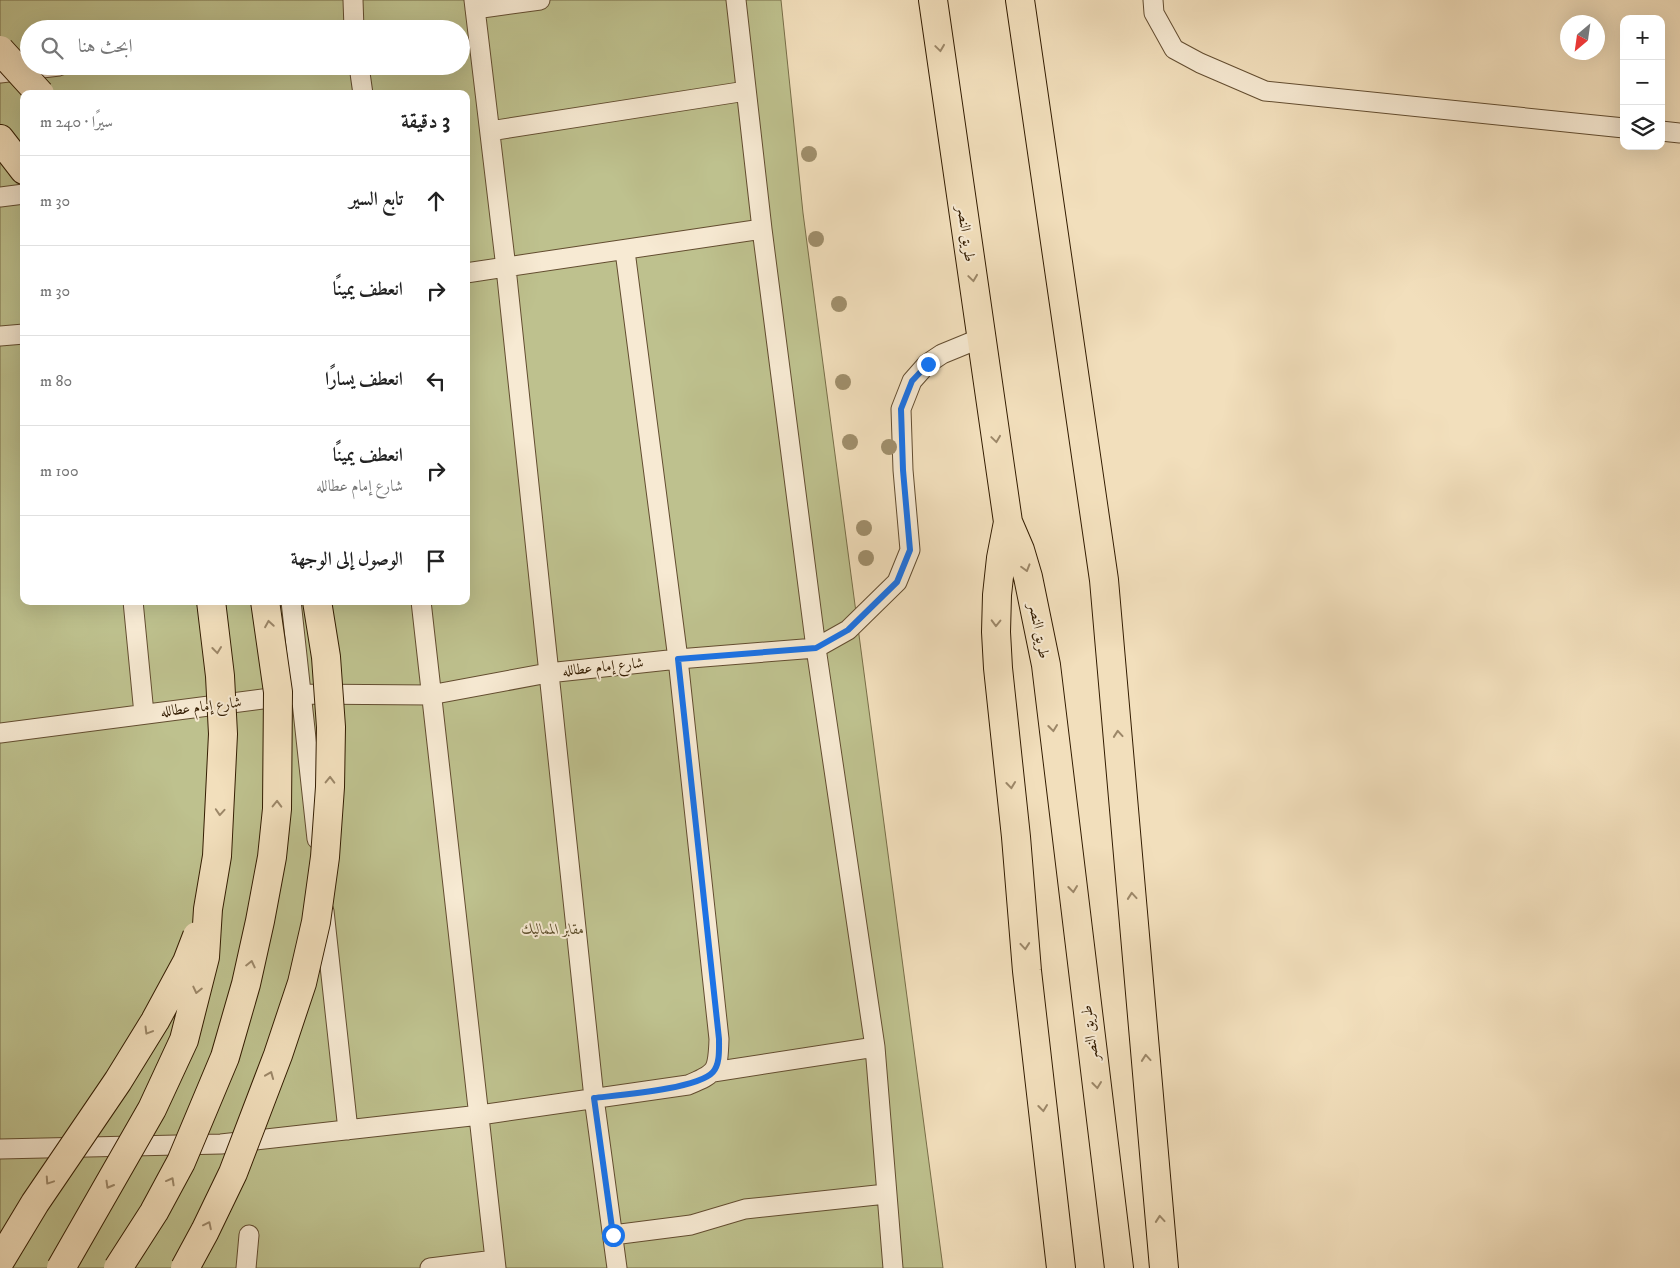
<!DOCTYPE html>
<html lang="ar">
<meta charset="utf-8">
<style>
:root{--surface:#fff;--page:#f6f6f6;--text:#222;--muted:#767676;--line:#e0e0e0}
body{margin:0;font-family:"IM FELL DW Pica",Amiri,serif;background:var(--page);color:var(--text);direction:rtl}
.controls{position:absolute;right:15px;top:15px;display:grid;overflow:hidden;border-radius:10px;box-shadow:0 5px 20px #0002}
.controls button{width:45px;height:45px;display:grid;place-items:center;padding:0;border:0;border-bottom:1px solid var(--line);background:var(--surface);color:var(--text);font:25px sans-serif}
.compass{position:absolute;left:1560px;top:15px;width:45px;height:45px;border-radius:50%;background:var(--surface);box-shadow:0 5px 20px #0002;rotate:209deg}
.stop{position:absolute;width:15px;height:15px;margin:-11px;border:4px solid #1a73e8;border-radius:50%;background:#fff}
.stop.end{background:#1a73e8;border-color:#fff;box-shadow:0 1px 5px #0008}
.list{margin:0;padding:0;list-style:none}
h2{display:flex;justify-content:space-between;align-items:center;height:65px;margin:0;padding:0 20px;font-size:21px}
h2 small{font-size:16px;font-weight:400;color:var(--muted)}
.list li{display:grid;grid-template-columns:32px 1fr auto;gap:15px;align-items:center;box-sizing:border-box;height:90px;padding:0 20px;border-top:1px solid var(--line)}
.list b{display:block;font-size:19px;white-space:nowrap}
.list p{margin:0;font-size:16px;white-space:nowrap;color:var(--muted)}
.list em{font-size:16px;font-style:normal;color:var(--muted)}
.icon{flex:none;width:28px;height:28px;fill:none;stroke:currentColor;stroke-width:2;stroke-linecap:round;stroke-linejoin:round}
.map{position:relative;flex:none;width:1680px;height:1268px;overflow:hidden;direction:ltr}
.search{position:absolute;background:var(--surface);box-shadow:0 5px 20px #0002;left:20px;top:20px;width:450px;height:55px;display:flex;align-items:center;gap:12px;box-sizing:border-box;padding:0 18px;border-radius:28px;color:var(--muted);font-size:19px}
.panel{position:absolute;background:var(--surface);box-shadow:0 5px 20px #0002;left:20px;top:90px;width:450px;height:515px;border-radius:10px;direction:rtl}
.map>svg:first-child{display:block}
.green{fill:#bec18e;stroke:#786e48;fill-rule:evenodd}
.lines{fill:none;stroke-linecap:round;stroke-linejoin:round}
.lane-casing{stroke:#634d30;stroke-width:21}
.highway-casing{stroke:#331c01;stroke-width:30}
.lane{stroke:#f7ead3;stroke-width:19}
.highway{stroke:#f2dfbc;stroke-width:28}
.highway-bridge-casing{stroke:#331c01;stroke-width:30;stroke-linecap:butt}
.highway-bridge{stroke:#f2dfbc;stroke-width:28}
.tree{fill:#a08f6c}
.oneway{stroke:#9c8768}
.route{stroke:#1a73e8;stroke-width:6}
.labels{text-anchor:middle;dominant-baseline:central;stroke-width:4;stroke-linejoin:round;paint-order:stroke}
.street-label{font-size:15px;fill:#331c01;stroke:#f7ead3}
.park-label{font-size:15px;font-style:italic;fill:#5d4e2b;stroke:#f7ead3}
</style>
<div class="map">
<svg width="1680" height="1268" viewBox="0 0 1680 1268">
<rect width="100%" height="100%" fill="#f2dfbc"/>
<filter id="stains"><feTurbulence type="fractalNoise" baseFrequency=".004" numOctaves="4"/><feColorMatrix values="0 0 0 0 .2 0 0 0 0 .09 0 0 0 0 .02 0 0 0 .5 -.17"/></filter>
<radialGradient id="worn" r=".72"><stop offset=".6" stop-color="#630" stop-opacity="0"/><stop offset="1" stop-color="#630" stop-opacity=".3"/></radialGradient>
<path class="green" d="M0,0H781L803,213L943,1268H0ZM29,29H461V66H29ZM24,94H466V601H24Z"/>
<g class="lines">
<defs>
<path id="lane" d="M353,0L354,29
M474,0L506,268L594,1098L617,1268
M736,0L762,229L816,648L875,1047L893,1268
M1153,0L1154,13L1174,49L1200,63L1265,91L1624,128
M475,9L540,0
M359,66L363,94
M0,73L59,66
M490,131L746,91
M1661,131L1680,133
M0,197L24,194
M466,273L762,229
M0,336L24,334
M133,601L144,714
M291,601L317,839
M421,601L496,1268
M0,733L301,694L430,695L548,673L678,659L816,648L848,630L897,582L910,550L903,470L901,409L912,381L927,364L942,354L981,338
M324,911L348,1130
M713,1072L875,1047
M0,1149L221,1144L480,1115L688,1085C717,1073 718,1071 719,1039L678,659L625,251
M613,1235L691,1225L745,1209L886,1194
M246,1268L249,1235
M430,1268L495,1260"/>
<path id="highway" d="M933,0L1008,522L1020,550L1028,577L1046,665L1119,1268
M1020,0L1104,580L1164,1268
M0,139L24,170
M1008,522L1001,558L997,595L996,632L998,668L1016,837L1027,971L1061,1268"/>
</defs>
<use href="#lane" class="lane-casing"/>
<use href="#highway" class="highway-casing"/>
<use href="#lane" class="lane"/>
<use href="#highway" class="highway"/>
<defs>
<path id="highway-bridge" d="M0,50L40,94
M0,1261L35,1203L118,1081L155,1021L187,962L197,936
M61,1268L152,1109L184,1040L205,957L208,909L217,856L223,734L220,676L211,601
M118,1268L154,1212L181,1162L225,1057L246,984L260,921L272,857L277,809L278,692L265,601
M185,1268L205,1231L233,1173L278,1055L302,983L316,922L325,857L330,787L331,727L326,657L317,601"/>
</defs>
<use href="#highway-bridge" class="highway-bridge-casing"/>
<use href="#highway-bridge" class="highway-bridge"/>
</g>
<g class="tree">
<circle cx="809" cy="154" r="8"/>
<circle cx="816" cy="239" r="8"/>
<circle cx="839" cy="304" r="8"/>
<circle cx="843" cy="382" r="8"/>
<circle cx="850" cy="442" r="8"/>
<circle cx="889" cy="447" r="8"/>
<circle cx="864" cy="528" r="8"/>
<circle cx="866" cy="558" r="8"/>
</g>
<defs><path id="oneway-chevron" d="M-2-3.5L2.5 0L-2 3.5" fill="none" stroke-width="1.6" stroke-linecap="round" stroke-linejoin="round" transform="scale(1.25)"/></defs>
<g class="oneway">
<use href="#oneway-chevron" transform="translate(940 48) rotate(82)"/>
<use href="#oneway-chevron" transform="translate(973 278) rotate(82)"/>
<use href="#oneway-chevron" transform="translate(996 439) rotate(82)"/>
<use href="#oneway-chevron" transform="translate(1026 568) rotate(74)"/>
<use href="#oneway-chevron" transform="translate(996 623) rotate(91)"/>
<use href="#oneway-chevron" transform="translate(269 624) rotate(-99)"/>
<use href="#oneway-chevron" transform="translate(217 650) rotate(83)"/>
<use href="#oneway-chevron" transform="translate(1053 728) rotate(83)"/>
<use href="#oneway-chevron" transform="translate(1118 734) rotate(-95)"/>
<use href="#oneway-chevron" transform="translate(330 780) rotate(-89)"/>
<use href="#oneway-chevron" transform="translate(1011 785) rotate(84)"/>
<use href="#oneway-chevron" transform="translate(277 804) rotate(-89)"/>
<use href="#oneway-chevron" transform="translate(220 812) rotate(94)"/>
<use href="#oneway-chevron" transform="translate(1073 889) rotate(83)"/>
<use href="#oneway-chevron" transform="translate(1132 896) rotate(-95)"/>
<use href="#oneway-chevron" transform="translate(1025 946) rotate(85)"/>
<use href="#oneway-chevron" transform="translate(251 964) rotate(-77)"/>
<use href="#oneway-chevron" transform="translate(197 990) rotate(103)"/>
<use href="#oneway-chevron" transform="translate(148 1031) rotate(121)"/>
<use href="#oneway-chevron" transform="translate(1146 1058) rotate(-95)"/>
<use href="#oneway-chevron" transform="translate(270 1075) rotate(-68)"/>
<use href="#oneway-chevron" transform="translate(1097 1085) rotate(83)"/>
<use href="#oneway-chevron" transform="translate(1043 1108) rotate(83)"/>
<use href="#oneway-chevron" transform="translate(49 1181) rotate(124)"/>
<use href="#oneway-chevron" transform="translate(171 1181) rotate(-61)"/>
<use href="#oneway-chevron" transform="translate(109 1185) rotate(120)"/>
<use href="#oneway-chevron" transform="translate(1160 1219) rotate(-95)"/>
<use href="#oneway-chevron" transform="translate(208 1225) rotate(-64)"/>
</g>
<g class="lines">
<path class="route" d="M613,1235L594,1098C619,1095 698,1089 713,1072C720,1064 719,1050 719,1039L678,659L816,648L848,630L897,582L910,550L903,470L901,409L912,381L928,364"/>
</g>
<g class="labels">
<g class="street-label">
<text transform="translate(966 234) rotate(82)">طريق النصر</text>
<text transform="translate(1039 631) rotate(79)">طريق النصر</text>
<text transform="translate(603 667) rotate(-6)">شارع إمام عطالله</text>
<text transform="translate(201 707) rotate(-7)">شارع إمام عطالله</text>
<text transform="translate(1090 1033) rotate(-97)">طريق النصر</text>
</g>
<g class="park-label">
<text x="553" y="929">مقابر المماليك</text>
</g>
</g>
<rect width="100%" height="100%" filter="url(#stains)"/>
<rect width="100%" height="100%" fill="url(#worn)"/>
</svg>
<div class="controls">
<button>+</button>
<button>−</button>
<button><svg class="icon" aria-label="layers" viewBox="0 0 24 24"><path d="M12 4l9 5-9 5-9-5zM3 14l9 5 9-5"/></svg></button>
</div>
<svg class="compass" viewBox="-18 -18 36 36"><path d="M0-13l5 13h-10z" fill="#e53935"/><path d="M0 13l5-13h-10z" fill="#767676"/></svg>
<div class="stop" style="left:613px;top:1235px"></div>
<div class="stop end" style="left:928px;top:364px"></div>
<div class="search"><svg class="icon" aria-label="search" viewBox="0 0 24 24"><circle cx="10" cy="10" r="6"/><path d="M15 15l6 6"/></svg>ابحث هنا</div>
<section class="panel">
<h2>3 دقيقة<small>سيرًا · 240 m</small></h2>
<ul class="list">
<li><svg class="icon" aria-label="ahead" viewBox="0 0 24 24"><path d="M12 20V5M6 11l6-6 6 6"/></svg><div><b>تابع السير</b></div><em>30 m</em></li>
<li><svg class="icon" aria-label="right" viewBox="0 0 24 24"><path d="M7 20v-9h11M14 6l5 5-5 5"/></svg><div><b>انعطف يمينًا</b></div><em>30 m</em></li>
<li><svg class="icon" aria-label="left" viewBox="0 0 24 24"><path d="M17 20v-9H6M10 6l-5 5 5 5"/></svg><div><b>انعطف يسارًا</b></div><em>80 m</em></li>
<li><svg class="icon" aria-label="right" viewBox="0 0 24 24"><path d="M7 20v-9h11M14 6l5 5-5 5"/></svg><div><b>انعطف يمينًا</b><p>شارع إمام عطالله</p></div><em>100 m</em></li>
<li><svg class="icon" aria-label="arrive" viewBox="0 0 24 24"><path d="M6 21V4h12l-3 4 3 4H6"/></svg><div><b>الوصول إلى الوجهة</b></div></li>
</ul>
</section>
</div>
